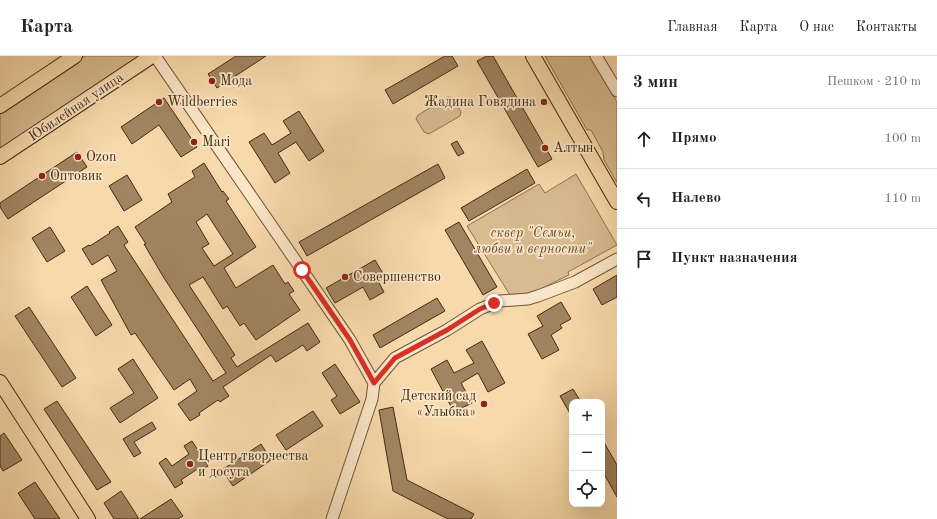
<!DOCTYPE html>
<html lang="ru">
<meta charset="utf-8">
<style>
:root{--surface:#fff;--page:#f2f2f2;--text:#222;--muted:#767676;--line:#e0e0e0}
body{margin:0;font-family:"Old Standard TT",serif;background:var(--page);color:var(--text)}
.controls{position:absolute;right:12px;bottom:12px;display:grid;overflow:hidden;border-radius:8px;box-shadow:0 4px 16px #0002}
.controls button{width:36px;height:36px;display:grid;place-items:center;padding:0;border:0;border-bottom:1px solid var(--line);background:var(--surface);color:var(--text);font:20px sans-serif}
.stop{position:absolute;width:12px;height:12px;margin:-9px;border:3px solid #d93025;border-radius:50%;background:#fff}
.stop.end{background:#d93025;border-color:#fff;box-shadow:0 1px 4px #0008}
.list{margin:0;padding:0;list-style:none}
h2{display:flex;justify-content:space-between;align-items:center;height:52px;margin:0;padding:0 16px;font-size:17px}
h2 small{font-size:13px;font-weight:400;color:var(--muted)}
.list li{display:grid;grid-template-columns:26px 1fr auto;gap:12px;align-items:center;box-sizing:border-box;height:60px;padding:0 16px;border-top:1px solid var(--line)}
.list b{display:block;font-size:15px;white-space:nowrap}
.list em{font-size:13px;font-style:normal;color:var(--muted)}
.icon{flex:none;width:22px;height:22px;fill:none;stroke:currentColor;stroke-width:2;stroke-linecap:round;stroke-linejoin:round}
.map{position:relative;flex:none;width:617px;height:463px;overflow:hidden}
header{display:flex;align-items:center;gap:24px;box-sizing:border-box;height:56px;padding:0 20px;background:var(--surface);border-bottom:1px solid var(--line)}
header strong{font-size:19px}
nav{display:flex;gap:22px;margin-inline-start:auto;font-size:14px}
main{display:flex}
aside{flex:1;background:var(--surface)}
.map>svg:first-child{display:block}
.green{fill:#d9bb91;stroke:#8e7352}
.building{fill:#a18562;stroke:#422b12;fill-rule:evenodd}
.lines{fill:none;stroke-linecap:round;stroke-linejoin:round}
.minor-casing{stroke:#705638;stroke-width:13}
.major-casing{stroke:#422b12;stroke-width:16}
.minor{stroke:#fae6c8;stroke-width:11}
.major{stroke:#f8d9ab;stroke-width:14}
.route{stroke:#d93025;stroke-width:5}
.poi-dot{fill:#8f2418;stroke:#fae6c8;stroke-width:1.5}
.labels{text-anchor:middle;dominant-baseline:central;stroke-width:3.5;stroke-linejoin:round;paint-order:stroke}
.poi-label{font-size:14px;fill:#422b12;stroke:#fae6c8;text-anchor:start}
.street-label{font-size:14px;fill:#422b12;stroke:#fae6c8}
.park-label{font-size:14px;font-style:italic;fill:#60482b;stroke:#fae6c8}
</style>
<header>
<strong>Карта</strong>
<nav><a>Главная</a><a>Карта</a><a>О нас</a><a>Контакты</a></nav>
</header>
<main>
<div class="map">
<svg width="617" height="463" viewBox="0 0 617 463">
<rect width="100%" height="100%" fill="#f8d9ab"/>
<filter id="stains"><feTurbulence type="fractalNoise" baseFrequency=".005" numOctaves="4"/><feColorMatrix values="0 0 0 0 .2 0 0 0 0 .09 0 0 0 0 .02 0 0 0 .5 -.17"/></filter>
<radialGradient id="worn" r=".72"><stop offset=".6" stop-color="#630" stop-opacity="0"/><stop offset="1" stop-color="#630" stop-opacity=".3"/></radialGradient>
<path class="green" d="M85,0H142L0,95V57Z
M545,0H590L617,46V127L604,104L603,96L591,74H587Z
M448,41L453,42L461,56L460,60L429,78L424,76L416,63L418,59Z
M576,118L617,189L568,216L569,219L528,239H510L467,170L539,128L545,137Z"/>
<path class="building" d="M236,0H266L217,32L208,18Z
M445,0H452L458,10L393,48L385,34Z
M487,0H493L552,103L538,111L477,5Z
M164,42L197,91L181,101L159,69L132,88L121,71Z
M299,55L324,95L309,105L296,86L278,97L290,117L275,127L249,86L264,77L272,89L291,77L283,65Z
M457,85L464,97L458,100L451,88Z
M77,96L87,111L8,163L0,151V147Z
M204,107L222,136L223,135L229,143L226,145L256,191L224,212L236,232L273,209L285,228L288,226L294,235L289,238L300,254L256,284L244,267L240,270L227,250L223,253L203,221L189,229L235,299L231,302L237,311L308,267L320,286L307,295L303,289L276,306L271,299L223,331L229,340L220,346L218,344L199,357L200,359L190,365L178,348L197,335L190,323L174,334L135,277L131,279L101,224L117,215L108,199L92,209L82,193L89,189L90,190L110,177L109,176L118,170L128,186L124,189L213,325L226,317L164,222L144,188H146L135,171L172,146L168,138L195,121L192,115ZM207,158L233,198L214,210L202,192L209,188L196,166Z
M438,108L445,122L307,200L299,186Z
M527,113L535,127L469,165L461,152Z
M127,119L142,144L124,155L109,130Z
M459,166L497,231L483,239L445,174Z
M50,171L65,195L47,206L32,182Z
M375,204L384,219L377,223L384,236L370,244L363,231L335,247L326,232Z
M617,219V241L602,249L593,233Z
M87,230L112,269L96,280L71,241Z
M437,242L445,255L380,292L373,279Z
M561,246L571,263L560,269L562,272L551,279L559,294L542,303L528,278L543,270L537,260Z
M29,251L76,322L62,331L15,260Z
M482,285L505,327L488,336L478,317L461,327L472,347L454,356L431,313L447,304L454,317L474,307L466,294Z
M133,303L158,342L120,367L110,352L134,337L118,313Z
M335,308L360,346L340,358L331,344L337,340L322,317Z
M573,333L581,346H572V361L560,340Z
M57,345L111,426L97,434L44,353Z
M393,351L407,424L474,458L471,463H448L393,435L379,354Z
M313,355L323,370L286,394L276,379Z
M152,366L156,373L134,386L141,397L134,401L123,383Z
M4,377L22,404L3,415L0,410V380Z
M602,383L617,409V441L602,414Z
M192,385L208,410L201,415L199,412L181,424L183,427L175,432L159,407L166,402L172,410L189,398L184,390Z
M261,388L271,404L233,430L222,414Z
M35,426L60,463H35L18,437Z
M121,435L129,447L139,463H114L104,447Z
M171,443L183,460L178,463H140Z"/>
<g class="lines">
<defs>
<path id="minor" d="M155,0L350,284L374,327
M596,0L617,35
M332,463L372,343L374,327L395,302L447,274L480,253L500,245L528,243L538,240L575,226L617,203"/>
<path id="major" d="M533,0L617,146
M0,50L75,0
M0,101L152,0
M0,326L88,463"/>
</defs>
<use href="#minor" class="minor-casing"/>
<use href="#major" class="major-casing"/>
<use href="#minor" class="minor"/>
<use href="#major" class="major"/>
</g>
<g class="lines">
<path class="route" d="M302,214L350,284L374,327L395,302L447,274L480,253L494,247"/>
</g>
<g class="poi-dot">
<circle cx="212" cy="25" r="4"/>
<circle cx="159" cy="46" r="4"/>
<circle cx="544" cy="46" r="4"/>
<circle cx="194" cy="86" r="4"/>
<circle cx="545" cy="92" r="4"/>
<circle cx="78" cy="101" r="4"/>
<circle cx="42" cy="120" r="4"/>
<circle cx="345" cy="221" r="4"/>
<circle cx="484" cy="348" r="4"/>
<circle cx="190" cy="408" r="4"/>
</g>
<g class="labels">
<g class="poi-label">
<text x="220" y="25">Мода</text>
<text x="167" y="46">Wildberries</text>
<text x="536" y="46" text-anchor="end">Жадина Говядина</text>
<text x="202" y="86">Mari</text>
<text x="553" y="92">Алтын</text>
<text x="86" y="101">Ozon</text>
<text x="50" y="120">Оптовик</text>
<text x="353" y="221">Совершенство</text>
<text x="476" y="340" text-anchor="end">Детский сад<tspan x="476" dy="16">«Улыбка»</tspan></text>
<text x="198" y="400">Центр творчества<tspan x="198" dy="16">и досуга</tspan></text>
</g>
<g class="street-label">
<text transform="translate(76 51) rotate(-34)">Юбилейная улица</text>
</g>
<g class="park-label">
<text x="533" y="177">сквер "Семьи,<tspan x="533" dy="16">любви и верности"</tspan></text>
</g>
</g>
<rect width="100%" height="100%" filter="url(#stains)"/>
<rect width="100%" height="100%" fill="url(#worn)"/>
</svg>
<div class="controls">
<button>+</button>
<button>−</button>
<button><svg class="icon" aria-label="locate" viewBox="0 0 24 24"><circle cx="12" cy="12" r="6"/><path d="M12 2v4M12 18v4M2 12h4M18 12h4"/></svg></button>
</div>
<div class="stop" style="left:302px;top:214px"></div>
<div class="stop end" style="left:494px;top:247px"></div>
</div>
<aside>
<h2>3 мин<small>Пешком · 210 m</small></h2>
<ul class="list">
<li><svg class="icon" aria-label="ahead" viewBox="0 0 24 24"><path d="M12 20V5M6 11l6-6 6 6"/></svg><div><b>Прямо</b></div><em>100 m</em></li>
<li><svg class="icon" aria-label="left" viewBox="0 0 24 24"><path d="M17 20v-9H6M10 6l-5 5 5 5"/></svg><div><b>Налево</b></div><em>110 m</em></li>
<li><svg class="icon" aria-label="arrive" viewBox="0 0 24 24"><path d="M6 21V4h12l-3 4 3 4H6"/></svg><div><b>Пункт назначения</b></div></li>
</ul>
</aside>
</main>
